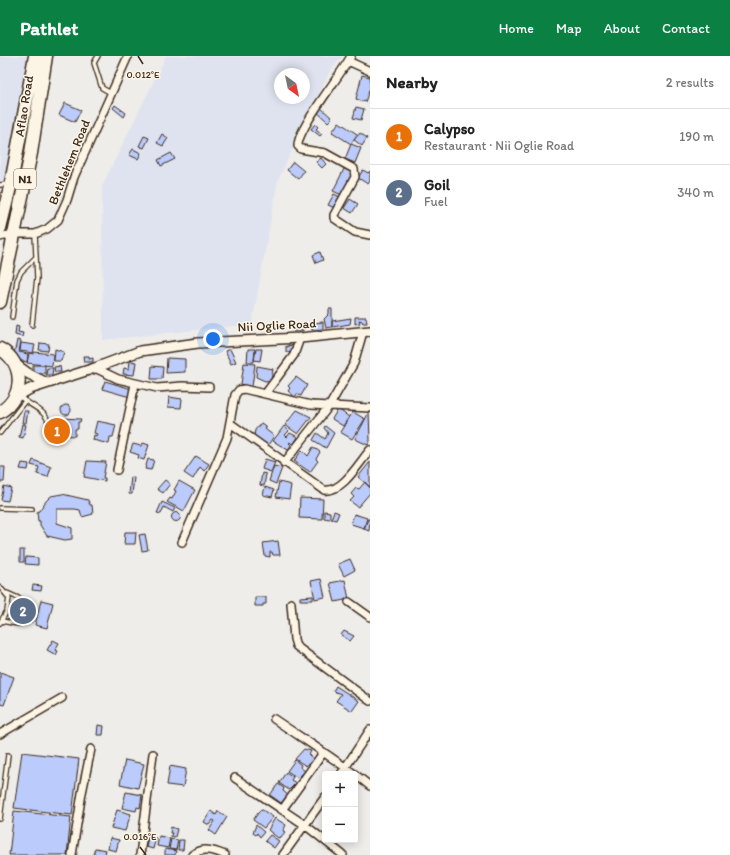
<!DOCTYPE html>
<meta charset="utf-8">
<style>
:root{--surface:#fff;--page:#f6f6f6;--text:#222;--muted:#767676;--line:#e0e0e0;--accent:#0b8043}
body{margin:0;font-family:Itim,sans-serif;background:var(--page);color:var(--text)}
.controls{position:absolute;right:12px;bottom:12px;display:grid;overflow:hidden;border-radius:4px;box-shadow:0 2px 10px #0003}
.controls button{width:36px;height:36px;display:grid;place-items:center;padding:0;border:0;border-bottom:1px solid var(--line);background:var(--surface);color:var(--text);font:20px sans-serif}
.compass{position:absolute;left:274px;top:12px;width:36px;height:36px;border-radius:50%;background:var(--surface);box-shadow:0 2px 10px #0003;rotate:147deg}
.you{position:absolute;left:213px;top:283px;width:14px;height:14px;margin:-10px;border:3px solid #fff;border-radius:50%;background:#1a73e8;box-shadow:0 0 0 6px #1a73e833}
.badge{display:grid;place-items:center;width:26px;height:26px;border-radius:50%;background:var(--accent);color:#fff;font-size:13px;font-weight:700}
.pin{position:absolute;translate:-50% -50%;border:2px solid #fff;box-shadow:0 1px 4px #0006}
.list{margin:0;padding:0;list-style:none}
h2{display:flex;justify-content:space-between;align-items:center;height:52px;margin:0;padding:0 16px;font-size:17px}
h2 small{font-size:13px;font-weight:400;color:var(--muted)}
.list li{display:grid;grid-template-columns:26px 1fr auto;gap:12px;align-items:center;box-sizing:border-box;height:56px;padding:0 16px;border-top:1px solid var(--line)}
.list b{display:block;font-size:15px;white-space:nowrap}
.list p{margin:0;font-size:13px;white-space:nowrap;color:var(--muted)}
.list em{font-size:13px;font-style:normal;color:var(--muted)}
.map{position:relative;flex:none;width:370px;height:799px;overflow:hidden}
header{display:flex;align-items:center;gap:24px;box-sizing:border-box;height:56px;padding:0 20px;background:var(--accent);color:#fff}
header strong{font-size:19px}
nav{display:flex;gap:22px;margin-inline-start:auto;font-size:14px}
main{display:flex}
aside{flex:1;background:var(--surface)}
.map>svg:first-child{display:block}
.built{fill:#dfe3ef;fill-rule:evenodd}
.building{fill:#bbcbfc;stroke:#3b2a1e}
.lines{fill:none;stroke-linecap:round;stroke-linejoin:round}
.lane-casing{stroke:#3b2a1e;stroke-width:6}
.street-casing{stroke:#3b2a1e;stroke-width:10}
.secondary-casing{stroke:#3b2a1e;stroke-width:12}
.highway-casing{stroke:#3b2a1e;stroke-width:15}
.lane{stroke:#fcf5e5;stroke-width:3.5}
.street{stroke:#fcf5e5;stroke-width:7}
.secondary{stroke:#fcf5e5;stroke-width:9}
.highway{stroke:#fcf5e5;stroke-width:12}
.ticks{fill:none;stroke:#3b2a1e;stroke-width:1.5}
.labels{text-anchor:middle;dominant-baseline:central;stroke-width:3;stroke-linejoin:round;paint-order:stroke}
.shield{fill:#fcf5e5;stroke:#75675a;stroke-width:1}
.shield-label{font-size:12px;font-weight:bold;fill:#3b2a1e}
.street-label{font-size:13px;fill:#3b2a1e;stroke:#fcf5e5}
.ticks-label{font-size:10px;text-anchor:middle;fill:#3b2a1e;stroke:#fcf5e5;stroke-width:3;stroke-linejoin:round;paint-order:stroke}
</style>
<header>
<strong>Pathlet</strong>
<nav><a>Home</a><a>Map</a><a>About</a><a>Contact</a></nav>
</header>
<main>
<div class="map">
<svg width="370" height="799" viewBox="0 0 370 799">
<rect width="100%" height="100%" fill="#efedea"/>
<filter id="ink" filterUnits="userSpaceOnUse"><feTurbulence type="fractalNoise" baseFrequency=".025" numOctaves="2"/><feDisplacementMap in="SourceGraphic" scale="8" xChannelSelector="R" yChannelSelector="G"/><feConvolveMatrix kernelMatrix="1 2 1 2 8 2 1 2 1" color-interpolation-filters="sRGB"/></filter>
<g filter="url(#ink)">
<path class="built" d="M0,0H32L0,153Z
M166,0H343L330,15L278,124L252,268L103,284L102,130ZM280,18H304V42H280Z"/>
<path class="building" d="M362,19L370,21V32L365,46L356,43Z
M65,47L81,54L75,66L59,59Z
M115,49L126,57L124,61L113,52Z
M320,51L332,62L328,66L316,55Z
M356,51L364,53L361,64L353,62Z
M339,66L357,78L351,88L332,76Z
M315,68L318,71L316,73L322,78L320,80L311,73Z
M360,77L367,82L362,90L354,84Z
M162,78L168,82L163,90L157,87Z
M144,80L149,82L144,92L139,90Z
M351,88L361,92L355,107L345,103Z
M133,93L141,97L138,103L129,99Z
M171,97L175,103L161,110L158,104Z
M321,102L326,108L322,112L316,106Z
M293,106L304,115L298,123L287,114Z
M346,109L355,113L342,139L333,135Z
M363,114L368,117L370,115V125L368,128L358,122Z
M334,138L342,142L337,153L328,149Z
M350,143L358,148L352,157L344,152Z
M320,196L323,204L316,207L313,199Z
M329,253H332V271L326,272L324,263L329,258Z
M355,261H366L367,267H363L362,265L359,264L360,267L355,268Z
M351,262L350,268L332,271V265Z
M323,266V273L312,274V267Z
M302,269L303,275H293V270Z
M16,270L19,271L18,276L23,277L22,281L15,279Z
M17,284L21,285L19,296L28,298L27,306L13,303Z
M21,287L35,289L33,297L20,295Z
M40,287L49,288L48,295L39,294Z
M288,289L295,290L294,297L286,296V290L288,291Z
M55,293L64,296L61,305H54Z
M230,293L236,306L231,308L225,295Z
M248,293H255L254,306H247Z
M256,293H262L260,305L254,304Z
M34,296L53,298L52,310L27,307L29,297L34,298Z
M83,300H89V303L93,302V306H84Z
M167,302L185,303V316L166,317Z
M130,305L136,306L134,319L123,318L124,312L129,313Z
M244,307L255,308L252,331H250L249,333L244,332V329L241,328Z
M33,309H45V317H33Z
M60,310L61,316H55L54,311Z
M152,310L163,311L162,323H151Z
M257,310L273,313L271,324L265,325L256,321Z
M47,312H53L52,319H46Z
M296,321L307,329L301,340L297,338L295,341L288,335L290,332L288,330Z
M105,325L132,333L130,341L102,333Z
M169,341L182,343L181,352L168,351Z
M61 354a5 5 0 1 1 10 0a5 5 0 1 1-10 0Z
M338,353L349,361L343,370L332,363Z
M297,354L311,361L298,378L285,369Z
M24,355H28L26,367H22Z
M353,356L365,363L352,383L340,376Z
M369,356L370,385L368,389L355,383Z
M61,362L81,363L80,366H78V373H75V380L60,379Z
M97,365L116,369L113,381H110L109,388L93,384L94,379L96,380L97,378L94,377Z
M261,367L267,371L265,373L274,380L268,389L254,380L255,374Z
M22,368L26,369L23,382L19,381Z
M284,370L289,375L285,379L287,381L290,377L298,381L293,389L290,386L289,387L291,389L288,394L273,385Z
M325,370L334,377L326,392L313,384L317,377L325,383L328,377L324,372Z
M143,387L149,389L144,404L138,402L139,399L130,396L133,388L141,390Z
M313,391L320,396L316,403L318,405L310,416L294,405L302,394L308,400Z
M196,400L209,408L204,415L200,411L193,423L184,417Z
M148,403L154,404L151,414L145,413Z
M265,403L275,406L271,416L262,413Z
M33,404L51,411L48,421L37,418L39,411L31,409Z
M87,405L106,406L103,422H105V425L84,421Z
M370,406V431L358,421Z
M22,407L29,408L28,414L20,413Z
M274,410L282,412L276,428L269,425Z
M0,411H5L4,426H0Z
M262,417L266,418L264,430L260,429Z
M131,421L134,422L132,438H129Z
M165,424L170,428L163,437L157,433Z
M179,425L195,434L184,455L167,446L170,442L172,443L176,435L174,434Z
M279,426L291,429L289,443L276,441Z
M365,426L370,432V437L358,451L350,445L354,441L351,438L356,432L359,433Z
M4,430L11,432L8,445L1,444Z
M265,431L274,434L272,441L263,439Z
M62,438L88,444L90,449H92L93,458L82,461L80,454L75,453H57V467L72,472V483L65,484L47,480L40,469V465H38L37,456L39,455L46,445L51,440Z
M300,442L323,443L322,463L299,462Z
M162,446L175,452L173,456L164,451L161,458L157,457Z
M324,455L330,456V463L324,462Z
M334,455L339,457L336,464L331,463Z
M171.5 461a4.5 4.5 0 1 1 9 0a4.5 4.5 0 1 1-9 0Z
M354,458L367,462L364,472L351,468Z
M368,463H370L369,475L364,473Z
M125,476H136L135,488H124Z
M145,478L148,494L142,495L139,479Z
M278,485L280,499H273L272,496H270V501L265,500L263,487Z
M20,494H24V506H20Z
M26,501L38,502V509L25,508Z
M350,503L355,514L344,520L338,508Z
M321,523L325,541L315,543L311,525Z
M345,524L349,543L335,546L330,527Z
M33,529L42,530L41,535L32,534Z
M313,540V544H300V541Z
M255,541H266V548H263V550H255Z
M41,544L53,547L47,572L35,569Z
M15,552L28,554L26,562L14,560Z
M344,575L354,580L350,585L341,579Z
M53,584L59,587L55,594L58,595L56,599L47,594Z
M0,616L14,621L4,649L0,648Z
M336,630L359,645L352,655L336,645L341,638L333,635Z
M98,669L104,670L103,679H97Z
M304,693L311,695L309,699L314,703L306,710L295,703Z
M22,696L79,703L72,759L14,752Z
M125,704L144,708L138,732L120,728Z
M295,704L301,709L300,711L305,715L298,722L287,715Z
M170,710L186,713L183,731L167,729Z
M286,716L293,721L291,724L296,727L289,734L279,727Z
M278,728L284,732L283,735L288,739L281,747L270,739Z
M126,736L142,739L140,752L137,751L136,755L122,752Z
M261,753L273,761L264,772L253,764Z
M117,754L131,758L125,775L111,772Z
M14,755L71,761L67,799H9Z
M211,755L216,759L218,755L227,761L216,779L209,774L215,765L213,764L209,769L204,766Z
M275,762L286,769L283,775L285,776L281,781L278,782L268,774Z
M256,769L264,776L260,781L257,777L256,779L253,777Z
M171,771L177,773L175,781L171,780L172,777H170Z
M270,779L279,785L274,792L265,785Z
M159,780L170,782L168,792L157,790Z
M148,781L156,782L153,793L146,791Z
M110,782L119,784L116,795L108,793Z
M171,783L178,784L176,794L169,793Z
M179,784H184L183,794H178Z
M95,792L106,794L105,799H93Z
M165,793L176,795L175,799H165Z"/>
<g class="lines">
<defs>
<path id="lane" d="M98,0L94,7L102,32L111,37
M0,129L8,128
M12,261L17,224L21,216L36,201
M32,269L37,222L35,178
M19,340C32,352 48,353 50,373
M0,377L25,345
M0,452L32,453
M0,531L9,542L7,555L0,567
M2,565C12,567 21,570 30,564L33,552L32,548L7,537
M0,763L8,699"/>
<path id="street" d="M351,0C341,19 297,73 298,90L301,93L325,97L354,113L355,121L334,159V162L355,176L370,179
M348,5L370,15
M0,181L13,178H35L47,173L58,164L67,144L74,121L128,0
M95,312L118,323L157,332L182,330L209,331
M265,338L294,299L300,282
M230,367L324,434C342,437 359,407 370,394
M284,407L330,349L354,307L363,276
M117,414L135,328
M182,486L227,382L235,339L239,334L244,333L311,349L370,352
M349,546L370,561
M291,547L294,583L296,590L370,645
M274,663C306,685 339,705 370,730
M0,678L62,642
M341,718L370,674
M235,722L305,769L343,799
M282,754L323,697
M72,799L82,737L91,693
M140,799L153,698
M192,799C203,791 213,794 225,799
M283,799L325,741"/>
<path id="secondary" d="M15,308L29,318L47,327
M14,342L30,333L95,312L140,295L198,287L300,282L370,275"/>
<path id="highway" d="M0,172L11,127L35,0
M0,246L31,97L46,0
M0,293C25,307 25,341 0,356"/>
</defs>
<use href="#lane" class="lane-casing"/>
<use href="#street" class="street-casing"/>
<use href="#secondary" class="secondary-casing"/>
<use href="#highway" class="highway-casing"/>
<use href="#lane" class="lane"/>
<use href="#street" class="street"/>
<use href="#secondary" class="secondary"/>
<use href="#highway" class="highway"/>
</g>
</g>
<path class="ticks" d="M138,0L143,8M140,791L146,799"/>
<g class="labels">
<rect class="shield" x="14" y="113" width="22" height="20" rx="3"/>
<g class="shield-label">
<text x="25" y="123">N1</text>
</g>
<g class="street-label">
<text transform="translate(24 50) rotate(-81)">Aflao Road</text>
<text transform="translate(69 106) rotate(-68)">Bethlehem Road</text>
<text transform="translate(277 269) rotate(-3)">Nii Oglie Road</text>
</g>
</g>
<g class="ticks-label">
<text x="143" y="22">0.012°E</text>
<text x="140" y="784">0.016°E</text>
</g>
</svg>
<div class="controls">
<button>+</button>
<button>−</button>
</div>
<svg class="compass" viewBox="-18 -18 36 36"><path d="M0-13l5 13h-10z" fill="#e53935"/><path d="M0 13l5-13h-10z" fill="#767676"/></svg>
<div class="you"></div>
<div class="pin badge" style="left:57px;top:375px;background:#e8710a">1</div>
<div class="pin badge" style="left:23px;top:555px;background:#5c6f8a">2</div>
</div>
<aside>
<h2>Nearby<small>2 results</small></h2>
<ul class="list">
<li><span class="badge" style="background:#e8710a">1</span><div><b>Calypso</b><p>Restaurant · Nii Oglie Road</p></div><em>190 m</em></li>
<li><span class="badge" style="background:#5c6f8a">2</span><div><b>Goil</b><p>Fuel</p></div><em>340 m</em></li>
</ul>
</aside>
</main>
